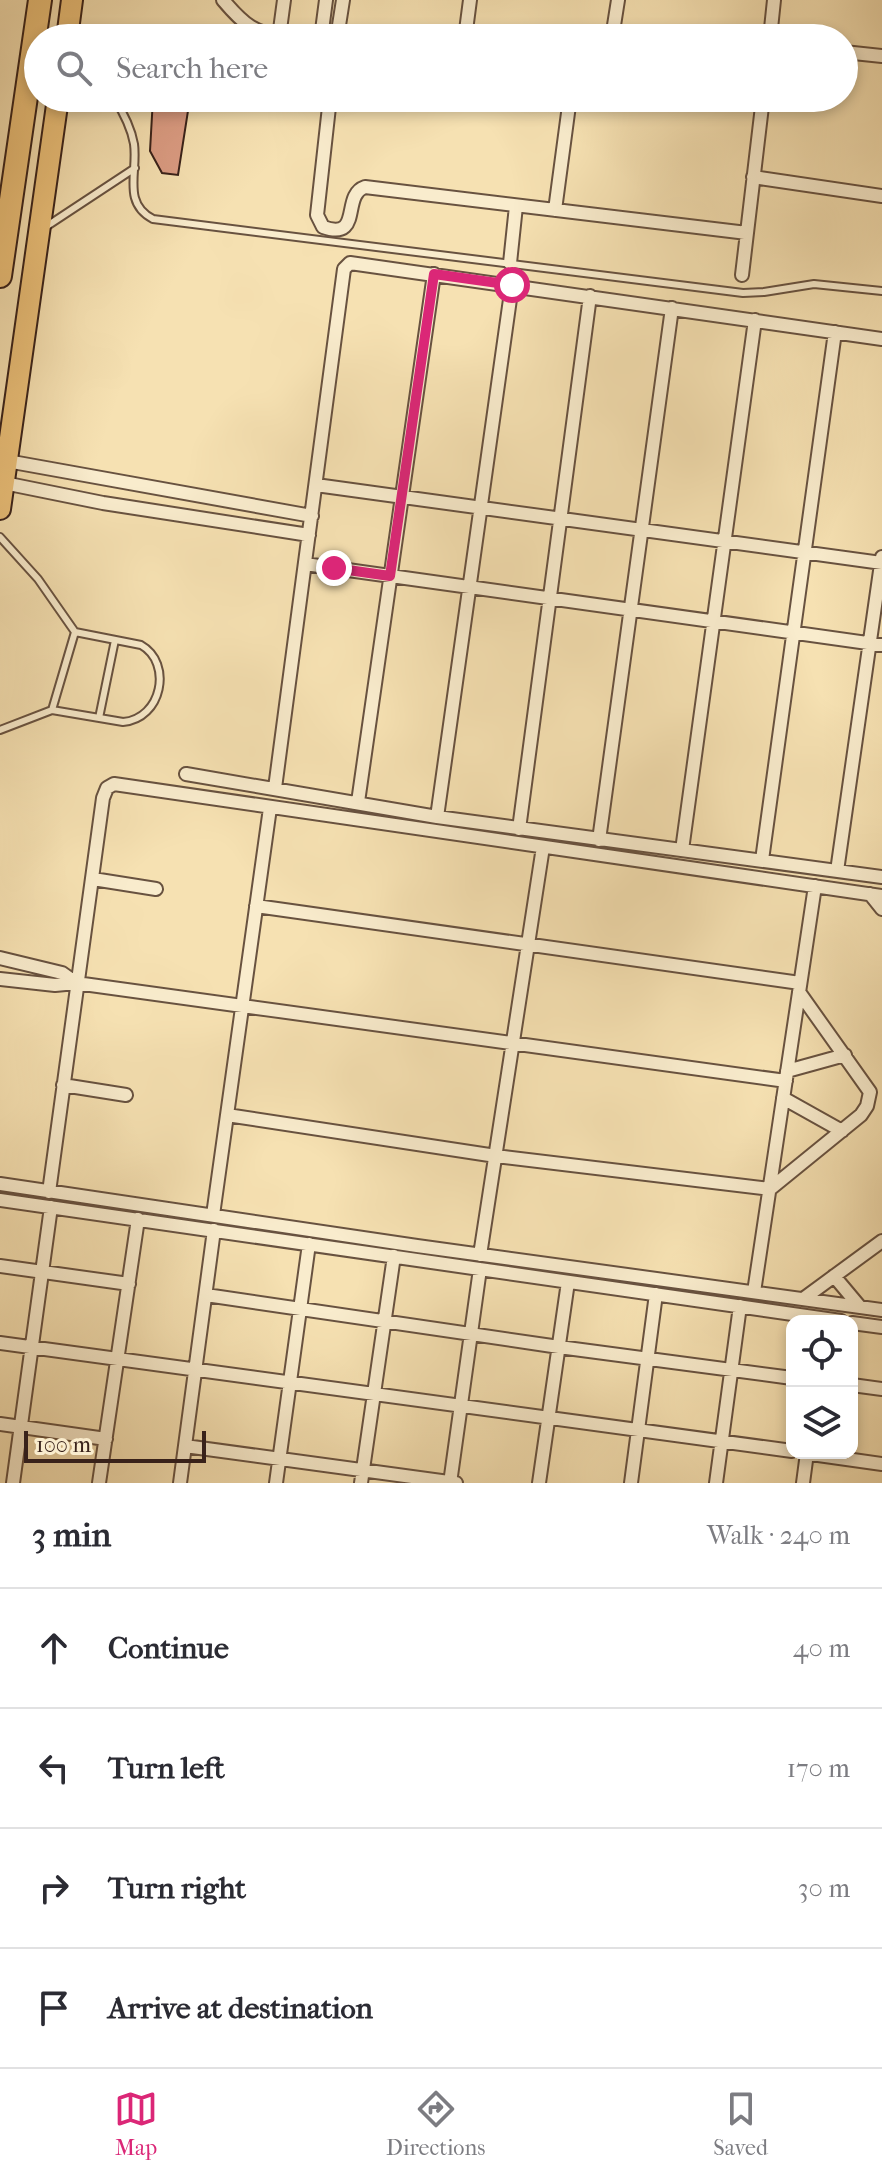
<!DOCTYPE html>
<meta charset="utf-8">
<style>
:root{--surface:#fff;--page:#f7f7f7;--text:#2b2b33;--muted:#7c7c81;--line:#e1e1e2;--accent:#db2777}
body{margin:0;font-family:"IM FELL French Canon",serif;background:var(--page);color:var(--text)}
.controls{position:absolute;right:24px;bottom:24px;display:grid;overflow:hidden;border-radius:16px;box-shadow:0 4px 12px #0003}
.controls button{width:72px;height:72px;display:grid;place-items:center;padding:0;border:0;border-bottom:2px solid var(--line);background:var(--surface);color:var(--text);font:40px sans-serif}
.scale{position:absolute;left:24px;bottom:20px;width:182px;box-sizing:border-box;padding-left:8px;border:4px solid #39221a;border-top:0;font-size:22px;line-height:28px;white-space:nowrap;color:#39221a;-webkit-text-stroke:6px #f9eccd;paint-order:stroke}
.stop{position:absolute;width:24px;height:24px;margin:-18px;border:6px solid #db2777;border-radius:50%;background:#fff}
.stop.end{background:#db2777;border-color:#fff;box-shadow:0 2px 8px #0008}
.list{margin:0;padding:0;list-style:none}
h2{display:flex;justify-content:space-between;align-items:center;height:104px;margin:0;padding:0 32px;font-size:34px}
h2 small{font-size:26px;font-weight:400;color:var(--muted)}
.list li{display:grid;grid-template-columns:52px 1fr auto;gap:24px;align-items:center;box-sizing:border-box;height:120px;padding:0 32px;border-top:2px solid var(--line)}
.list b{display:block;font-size:30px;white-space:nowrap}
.list em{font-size:26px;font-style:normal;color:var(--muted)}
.icon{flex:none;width:44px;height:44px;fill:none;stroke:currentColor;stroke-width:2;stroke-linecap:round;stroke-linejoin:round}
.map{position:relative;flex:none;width:882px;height:1483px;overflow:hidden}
.search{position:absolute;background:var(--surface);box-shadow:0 4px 12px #0003;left:24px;right:24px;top:24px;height:88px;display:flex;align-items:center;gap:20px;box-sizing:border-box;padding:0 28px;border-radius:44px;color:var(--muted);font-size:30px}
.sheet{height:584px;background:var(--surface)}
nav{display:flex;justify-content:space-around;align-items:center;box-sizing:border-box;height:112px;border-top:2px solid var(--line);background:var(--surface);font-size:22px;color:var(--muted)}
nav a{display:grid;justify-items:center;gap:4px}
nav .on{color:var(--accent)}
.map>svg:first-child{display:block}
.building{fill:#db9c83;stroke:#39221a;stroke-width:2}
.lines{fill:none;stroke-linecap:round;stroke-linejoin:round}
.service-casing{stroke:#685240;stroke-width:10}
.minor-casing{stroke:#685240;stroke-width:16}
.primary-casing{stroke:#39221a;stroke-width:24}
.trunk-casing{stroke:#39221a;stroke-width:26}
.service{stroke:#f9eccd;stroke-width:6}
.minor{stroke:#f9eccd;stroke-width:12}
.primary{stroke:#ebc079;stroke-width:20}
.trunk{stroke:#ebc079;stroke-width:22}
.route{stroke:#db2777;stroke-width:10}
</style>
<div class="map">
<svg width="882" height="1483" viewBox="0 0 882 1483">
<rect width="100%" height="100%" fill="#f6e1b2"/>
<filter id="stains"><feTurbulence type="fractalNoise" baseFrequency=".0025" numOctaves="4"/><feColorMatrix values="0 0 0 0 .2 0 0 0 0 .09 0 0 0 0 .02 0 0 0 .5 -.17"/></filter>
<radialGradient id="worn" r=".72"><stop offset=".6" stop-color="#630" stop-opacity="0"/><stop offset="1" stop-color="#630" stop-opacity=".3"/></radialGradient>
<path class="building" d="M153,98H190L178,175L162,173L150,151Z"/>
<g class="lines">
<defs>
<path id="service" d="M114,98C123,112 131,127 134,144C138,172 122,203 153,219L743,293L764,292L814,284L882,291
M44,228L135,168
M0,537L38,579L75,632L52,710L0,730
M52,710L123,722C162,719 173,663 141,645L75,632
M99,718L115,640"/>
<path id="minor" d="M223,0C244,25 255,34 287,38
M279,37L284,0
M321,38L326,0
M337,38L343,0
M465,38L470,0
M612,38L618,0
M770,38L774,0
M844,52L882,56
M330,98L317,215L323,227C363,241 341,195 365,187L747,233
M729,98L762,102
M753,177L882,196
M555,210L570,98
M510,263L516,206
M742,275L763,98
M7,461L312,516
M4,483L103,503L309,535
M316,485L882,563
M305,564L882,645
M186,774L437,817L882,877
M275,788L344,269L350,263L882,339
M358,802L434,274
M437,817L512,285
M519,829L590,296
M599,840L672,308
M682,850L755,320
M762,860L835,332
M837,871L882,557
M93,879L156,889
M870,894L882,909
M256,906L800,983
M0,958L62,973L76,983
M0,979L55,985L76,983L786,1081
M787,1071L845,1055
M63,1085L126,1095
M783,1098L842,1131
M227,1115L496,1156L770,1189L861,1115L867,1106L870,1092L799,992
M0,1184L417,1246L882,1310
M49,1192L103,798L107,788L114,784L882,896
M0,1200L841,1321
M213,1215L270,808
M480,1255L543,847
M0,1266L129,1284
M834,1276L860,1307
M754,1292L815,886
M206,1295L559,1347L792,1378
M803,1299L882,1241
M852,1323L882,1327
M0,1343L792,1451
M852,1385L882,1389
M0,1424L106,1439
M185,1446L456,1483
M804,1453L882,1464
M13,1483L51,1207
M99,1483L138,1219
M180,1483L214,1230
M276,1483L309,1244
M361,1483L394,1256
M450,1483L480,1269
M539,1483L568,1282
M631,1483L656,1294
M716,1483L740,1306
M803,1483L807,1453"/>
<path id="primary" d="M67,38L72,0
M0,509L58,98"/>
<path id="trunk" d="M0,276L40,0"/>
</defs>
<use href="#service" class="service-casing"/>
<use href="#minor" class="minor-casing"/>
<use href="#primary" class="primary-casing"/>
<use href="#trunk" class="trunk-casing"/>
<use href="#service" class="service"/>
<use href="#minor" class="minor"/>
<use href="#primary" class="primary"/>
<use href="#trunk" class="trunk"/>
</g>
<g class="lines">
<path class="route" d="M334,568L390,576L434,274L512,285"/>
</g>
<rect width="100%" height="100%" filter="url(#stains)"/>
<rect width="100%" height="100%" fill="url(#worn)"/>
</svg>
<div class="controls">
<button><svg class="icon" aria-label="locate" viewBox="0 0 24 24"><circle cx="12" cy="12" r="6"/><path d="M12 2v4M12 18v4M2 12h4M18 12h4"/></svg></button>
<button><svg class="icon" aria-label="layers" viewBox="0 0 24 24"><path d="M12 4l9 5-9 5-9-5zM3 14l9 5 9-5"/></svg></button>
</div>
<div class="scale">100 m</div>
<div class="stop" style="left:512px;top:285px"></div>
<div class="stop end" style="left:334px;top:568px"></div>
<div class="search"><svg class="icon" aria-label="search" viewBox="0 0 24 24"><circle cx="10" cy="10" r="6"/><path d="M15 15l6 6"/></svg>Search here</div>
</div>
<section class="sheet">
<h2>3 min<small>Walk · 240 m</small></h2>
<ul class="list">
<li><svg class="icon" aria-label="ahead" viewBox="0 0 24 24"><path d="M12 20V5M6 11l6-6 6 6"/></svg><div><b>Continue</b></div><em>40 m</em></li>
<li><svg class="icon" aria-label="left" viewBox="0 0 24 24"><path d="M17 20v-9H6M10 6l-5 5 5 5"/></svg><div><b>Turn left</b></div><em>170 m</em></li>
<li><svg class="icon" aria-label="right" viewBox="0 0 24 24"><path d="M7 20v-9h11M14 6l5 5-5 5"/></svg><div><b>Turn right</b></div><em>30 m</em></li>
<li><svg class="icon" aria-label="arrive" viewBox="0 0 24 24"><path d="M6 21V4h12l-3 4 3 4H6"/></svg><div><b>Arrive at destination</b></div></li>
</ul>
</section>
<nav>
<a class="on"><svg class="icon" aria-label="map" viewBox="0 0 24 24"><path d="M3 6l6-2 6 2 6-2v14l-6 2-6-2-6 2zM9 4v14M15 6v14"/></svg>Map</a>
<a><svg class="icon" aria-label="directions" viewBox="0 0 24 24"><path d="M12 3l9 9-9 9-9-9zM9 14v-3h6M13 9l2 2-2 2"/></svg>Directions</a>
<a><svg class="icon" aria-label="saved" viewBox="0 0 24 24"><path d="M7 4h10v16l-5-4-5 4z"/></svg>Saved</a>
</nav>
